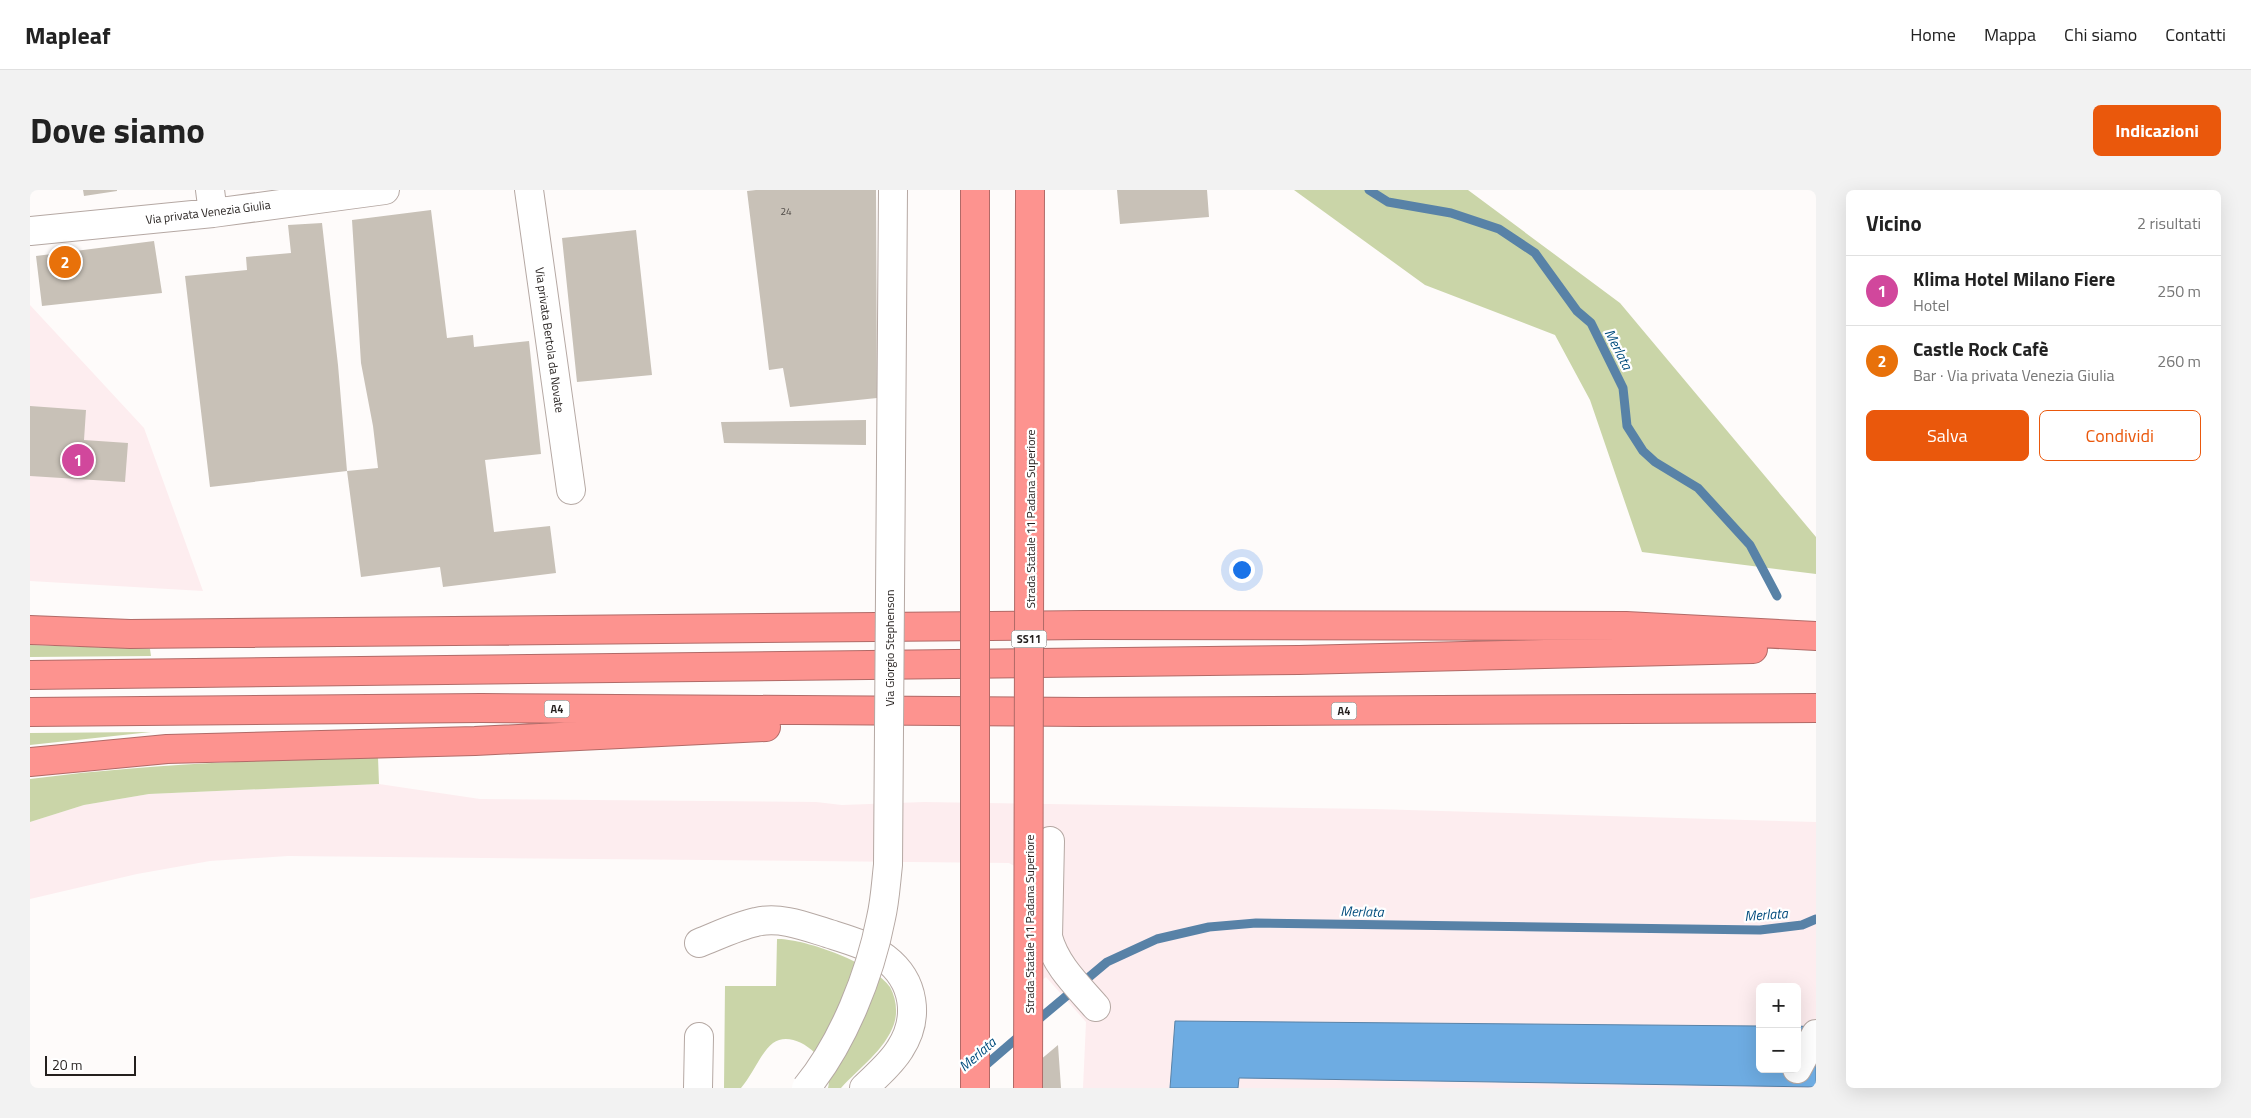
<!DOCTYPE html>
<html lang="it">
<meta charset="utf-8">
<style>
:root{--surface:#fff;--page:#f2f2f2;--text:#222;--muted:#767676;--line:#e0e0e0;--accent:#ea580c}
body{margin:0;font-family:"Titillium Web",sans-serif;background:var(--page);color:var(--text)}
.controls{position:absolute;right:15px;bottom:15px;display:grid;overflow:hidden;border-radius:8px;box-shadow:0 5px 20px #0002}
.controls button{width:45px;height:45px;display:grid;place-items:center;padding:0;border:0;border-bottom:1px solid var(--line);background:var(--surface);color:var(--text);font:25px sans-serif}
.scale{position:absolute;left:15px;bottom:12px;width:91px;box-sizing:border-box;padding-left:5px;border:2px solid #241f1d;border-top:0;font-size:14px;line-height:18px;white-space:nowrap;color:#241f1d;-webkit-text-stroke:4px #fff;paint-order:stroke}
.you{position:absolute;left:1211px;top:379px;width:18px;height:18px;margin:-12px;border:4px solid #fff;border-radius:50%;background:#1a73e8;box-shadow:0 0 0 8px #1a73e833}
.badge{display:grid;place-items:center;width:32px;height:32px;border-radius:50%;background:var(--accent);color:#fff;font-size:16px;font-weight:700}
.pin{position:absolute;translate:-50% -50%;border:2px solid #fff;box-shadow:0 1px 5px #0006}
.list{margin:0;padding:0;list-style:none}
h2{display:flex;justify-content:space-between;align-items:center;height:65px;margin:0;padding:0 20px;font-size:21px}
h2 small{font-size:16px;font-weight:400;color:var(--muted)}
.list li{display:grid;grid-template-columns:32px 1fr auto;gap:15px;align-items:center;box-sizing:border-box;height:70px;padding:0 20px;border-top:1px solid var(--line)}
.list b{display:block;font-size:19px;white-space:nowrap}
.list p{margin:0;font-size:16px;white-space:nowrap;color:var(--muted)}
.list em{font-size:16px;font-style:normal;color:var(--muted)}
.actions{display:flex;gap:10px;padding:15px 20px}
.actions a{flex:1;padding:11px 0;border:1px solid var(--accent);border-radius:8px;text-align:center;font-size:18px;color:var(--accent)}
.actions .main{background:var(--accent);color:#fff}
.map{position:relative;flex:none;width:1786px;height:898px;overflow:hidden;border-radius:8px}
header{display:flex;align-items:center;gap:30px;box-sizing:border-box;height:70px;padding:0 25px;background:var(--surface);border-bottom:1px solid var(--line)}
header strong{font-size:24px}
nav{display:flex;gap:28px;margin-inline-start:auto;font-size:18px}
.intro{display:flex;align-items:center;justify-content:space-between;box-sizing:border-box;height:120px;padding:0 30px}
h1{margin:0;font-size:35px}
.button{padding:12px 22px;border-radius:8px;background:var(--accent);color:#fff;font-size:18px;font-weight:700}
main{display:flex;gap:30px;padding:0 30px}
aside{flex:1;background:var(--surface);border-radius:8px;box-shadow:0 5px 20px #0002}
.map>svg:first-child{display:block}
.commercial{fill:#fdedef;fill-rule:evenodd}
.green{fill:#cad5a8}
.water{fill:#6eace2;stroke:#5882a7}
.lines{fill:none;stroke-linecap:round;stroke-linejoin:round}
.stream{stroke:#5882a7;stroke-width:9}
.building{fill:#c8c1b7}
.minor-casing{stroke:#b5a8a3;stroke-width:30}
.highway-casing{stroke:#b16a67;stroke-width:30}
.minor{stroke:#fff;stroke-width:28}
.highway{stroke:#fd938f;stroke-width:28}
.minor-bridge-casing{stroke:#b5a8a3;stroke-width:30;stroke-linecap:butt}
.highway-bridge-casing{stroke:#b16a67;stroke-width:30;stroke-linecap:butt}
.minor-bridge{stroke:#fff;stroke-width:28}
.highway-bridge{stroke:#fd938f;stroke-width:28}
.labels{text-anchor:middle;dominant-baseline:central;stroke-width:4.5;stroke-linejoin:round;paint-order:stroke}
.number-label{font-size:10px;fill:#4d4844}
.shield{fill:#fff;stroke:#666261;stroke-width:1}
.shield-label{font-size:11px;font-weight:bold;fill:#241f1d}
.street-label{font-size:12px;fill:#241f1d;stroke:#fff}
.water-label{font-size:14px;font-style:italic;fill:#004c7d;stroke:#fff}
</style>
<header>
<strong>Mapleaf</strong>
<nav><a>Home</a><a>Mappa</a><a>Chi siamo</a><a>Contatti</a></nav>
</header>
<div class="intro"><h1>Dove siamo</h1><a class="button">Indicazioni</a></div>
<main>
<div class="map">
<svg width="1786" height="898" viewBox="0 0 1786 898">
<rect width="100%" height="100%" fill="#fefbfa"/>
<path class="commercial" d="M0,115L114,238L173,401L0,391Z
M349,594L450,609L786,612L812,615L894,612L1344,619L1786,632V898H1053L1056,832L1016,787L1012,790L999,774L995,682L979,673L258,666L180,671L107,684L0,709V632L54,615L119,604ZM1730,797H1767V879H1730Z"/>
<path class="green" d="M1264,0H1438L1590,113L1786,347V384L1612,362L1560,210L1525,145L1395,95Z
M0,455L120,459L121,466L0,467Z
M121,542L0,555V543Z
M348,567L349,594L119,604L54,615L0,632V589C116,574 231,570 348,567Z
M747,749C773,748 845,774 860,797C866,808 868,822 864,834C855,860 829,878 811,898H798C805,872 765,837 743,853C731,862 722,886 711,898H694L695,796H746Z"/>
<path class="water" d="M1145,831L1730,836V879H1767V836L1786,837V897L1209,888L1208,898H1140Z"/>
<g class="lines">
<path class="stream" d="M1339,0L1358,12L1421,23L1469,39L1505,63L1547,121L1561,133L1593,198L1597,236L1613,261L1625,272L1668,298L1720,355L1747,406
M1003,834L1077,772L1127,749L1179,737L1226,733L1730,740L1772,735L1786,729
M950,880L993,843"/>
</g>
<path class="building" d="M53,0H87V1L54,6Z
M726,0H846L847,208L760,217L753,178L739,180L717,1Z
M1087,0H1177L1179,27L1090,34Z
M401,20L417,148L443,145L444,157L499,151L511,264L455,270L464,342L520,336L526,383L413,397L410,377L331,387L317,281L348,278L343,236L331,173L322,30Z
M292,33L308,175L317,281L180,297L155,86L217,80L216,67L261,63L258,35Z
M606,40L622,185L547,192L532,48Z
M124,51L132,103L12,116L6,66Z
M0,216L56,220L54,250L98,253L95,292L0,286Z
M836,230V255L694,253L691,232Z
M1028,855L1031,898H1002L1003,876Z"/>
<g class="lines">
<defs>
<path id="minor" d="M180,0L183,23
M499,0L541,300
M0,41L183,23L355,0
M1020,651L1018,747C1026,776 1047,795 1066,817
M669,753C687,746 707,736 726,732C751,726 777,737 800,744C819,750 840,756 855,768C885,791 890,828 870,859C861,874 846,886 834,898
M1767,879L1786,844
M668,898L669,847"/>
<path id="highway" d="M0,440L100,444L1055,435L1596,436L1786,446
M0,485L1269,470L1723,459
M0,522L451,518L1054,522L1786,518
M0,572L137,559L445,551L736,537"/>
</defs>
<use href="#minor" class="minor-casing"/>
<use href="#highway" class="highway-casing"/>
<use href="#minor" class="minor"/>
<use href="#highway" class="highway"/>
<defs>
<path id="minor-bridge" d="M776,898C813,853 840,785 851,728C855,711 856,692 858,675L863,0"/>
<path id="highway-bridge" d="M945,898V0
M998,898L1000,0"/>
</defs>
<use href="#minor-bridge" class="minor-bridge-casing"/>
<use href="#highway-bridge" class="highway-bridge-casing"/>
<use href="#minor-bridge" class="minor-bridge"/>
<use href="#highway-bridge" class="highway-bridge"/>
</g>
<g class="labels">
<g class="number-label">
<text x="756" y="21">24</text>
</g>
<g class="shield">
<rect x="981.5" y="440.5" width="35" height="17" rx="4"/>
<rect x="514.5" y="510.5" width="25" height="17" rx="4"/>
<rect x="1301.5" y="512.5" width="25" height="17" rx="4"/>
</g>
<g class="shield-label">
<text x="999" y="449">SS11</text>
<text x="527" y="519">A4</text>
<text x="1314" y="521">A4</text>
</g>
<g class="street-label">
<text transform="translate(178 22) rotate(-7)">Via privata Venezia Giulia</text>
<text transform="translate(520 150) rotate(82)">Via privata Bertola da Novate</text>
<text transform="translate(1000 329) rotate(-90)">Strada Statale 11 Padana Superiore</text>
<text transform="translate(859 458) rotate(-90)">Via Giorgio Stephenson</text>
<text transform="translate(999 734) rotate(-90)">Strada Statale 11 Padana Superiore</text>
</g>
<g class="water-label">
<text transform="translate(1589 159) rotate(63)">Merlata</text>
<text transform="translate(1332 721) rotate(1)">Merlata</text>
<text transform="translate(1736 724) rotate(-4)">Merlata</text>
<text transform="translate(947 864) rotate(-41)">Merlata</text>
</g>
</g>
</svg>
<div class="controls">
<button>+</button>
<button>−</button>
</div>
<div class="scale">20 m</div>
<div class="you"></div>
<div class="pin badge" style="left:48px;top:270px;background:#d1479c">1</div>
<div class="pin badge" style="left:35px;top:72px;background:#e8710a">2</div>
</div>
<aside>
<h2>Vicino<small>2 risultati</small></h2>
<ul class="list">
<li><span class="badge" style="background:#d1479c">1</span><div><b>Klima Hotel Milano Fiere</b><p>Hotel</p></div><em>250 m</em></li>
<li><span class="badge" style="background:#e8710a">2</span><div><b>Castle Rock Cafè</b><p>Bar · Via privata Venezia Giulia</p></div><em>260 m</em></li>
</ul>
<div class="actions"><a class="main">Salva</a><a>Condividi</a></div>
</aside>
</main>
